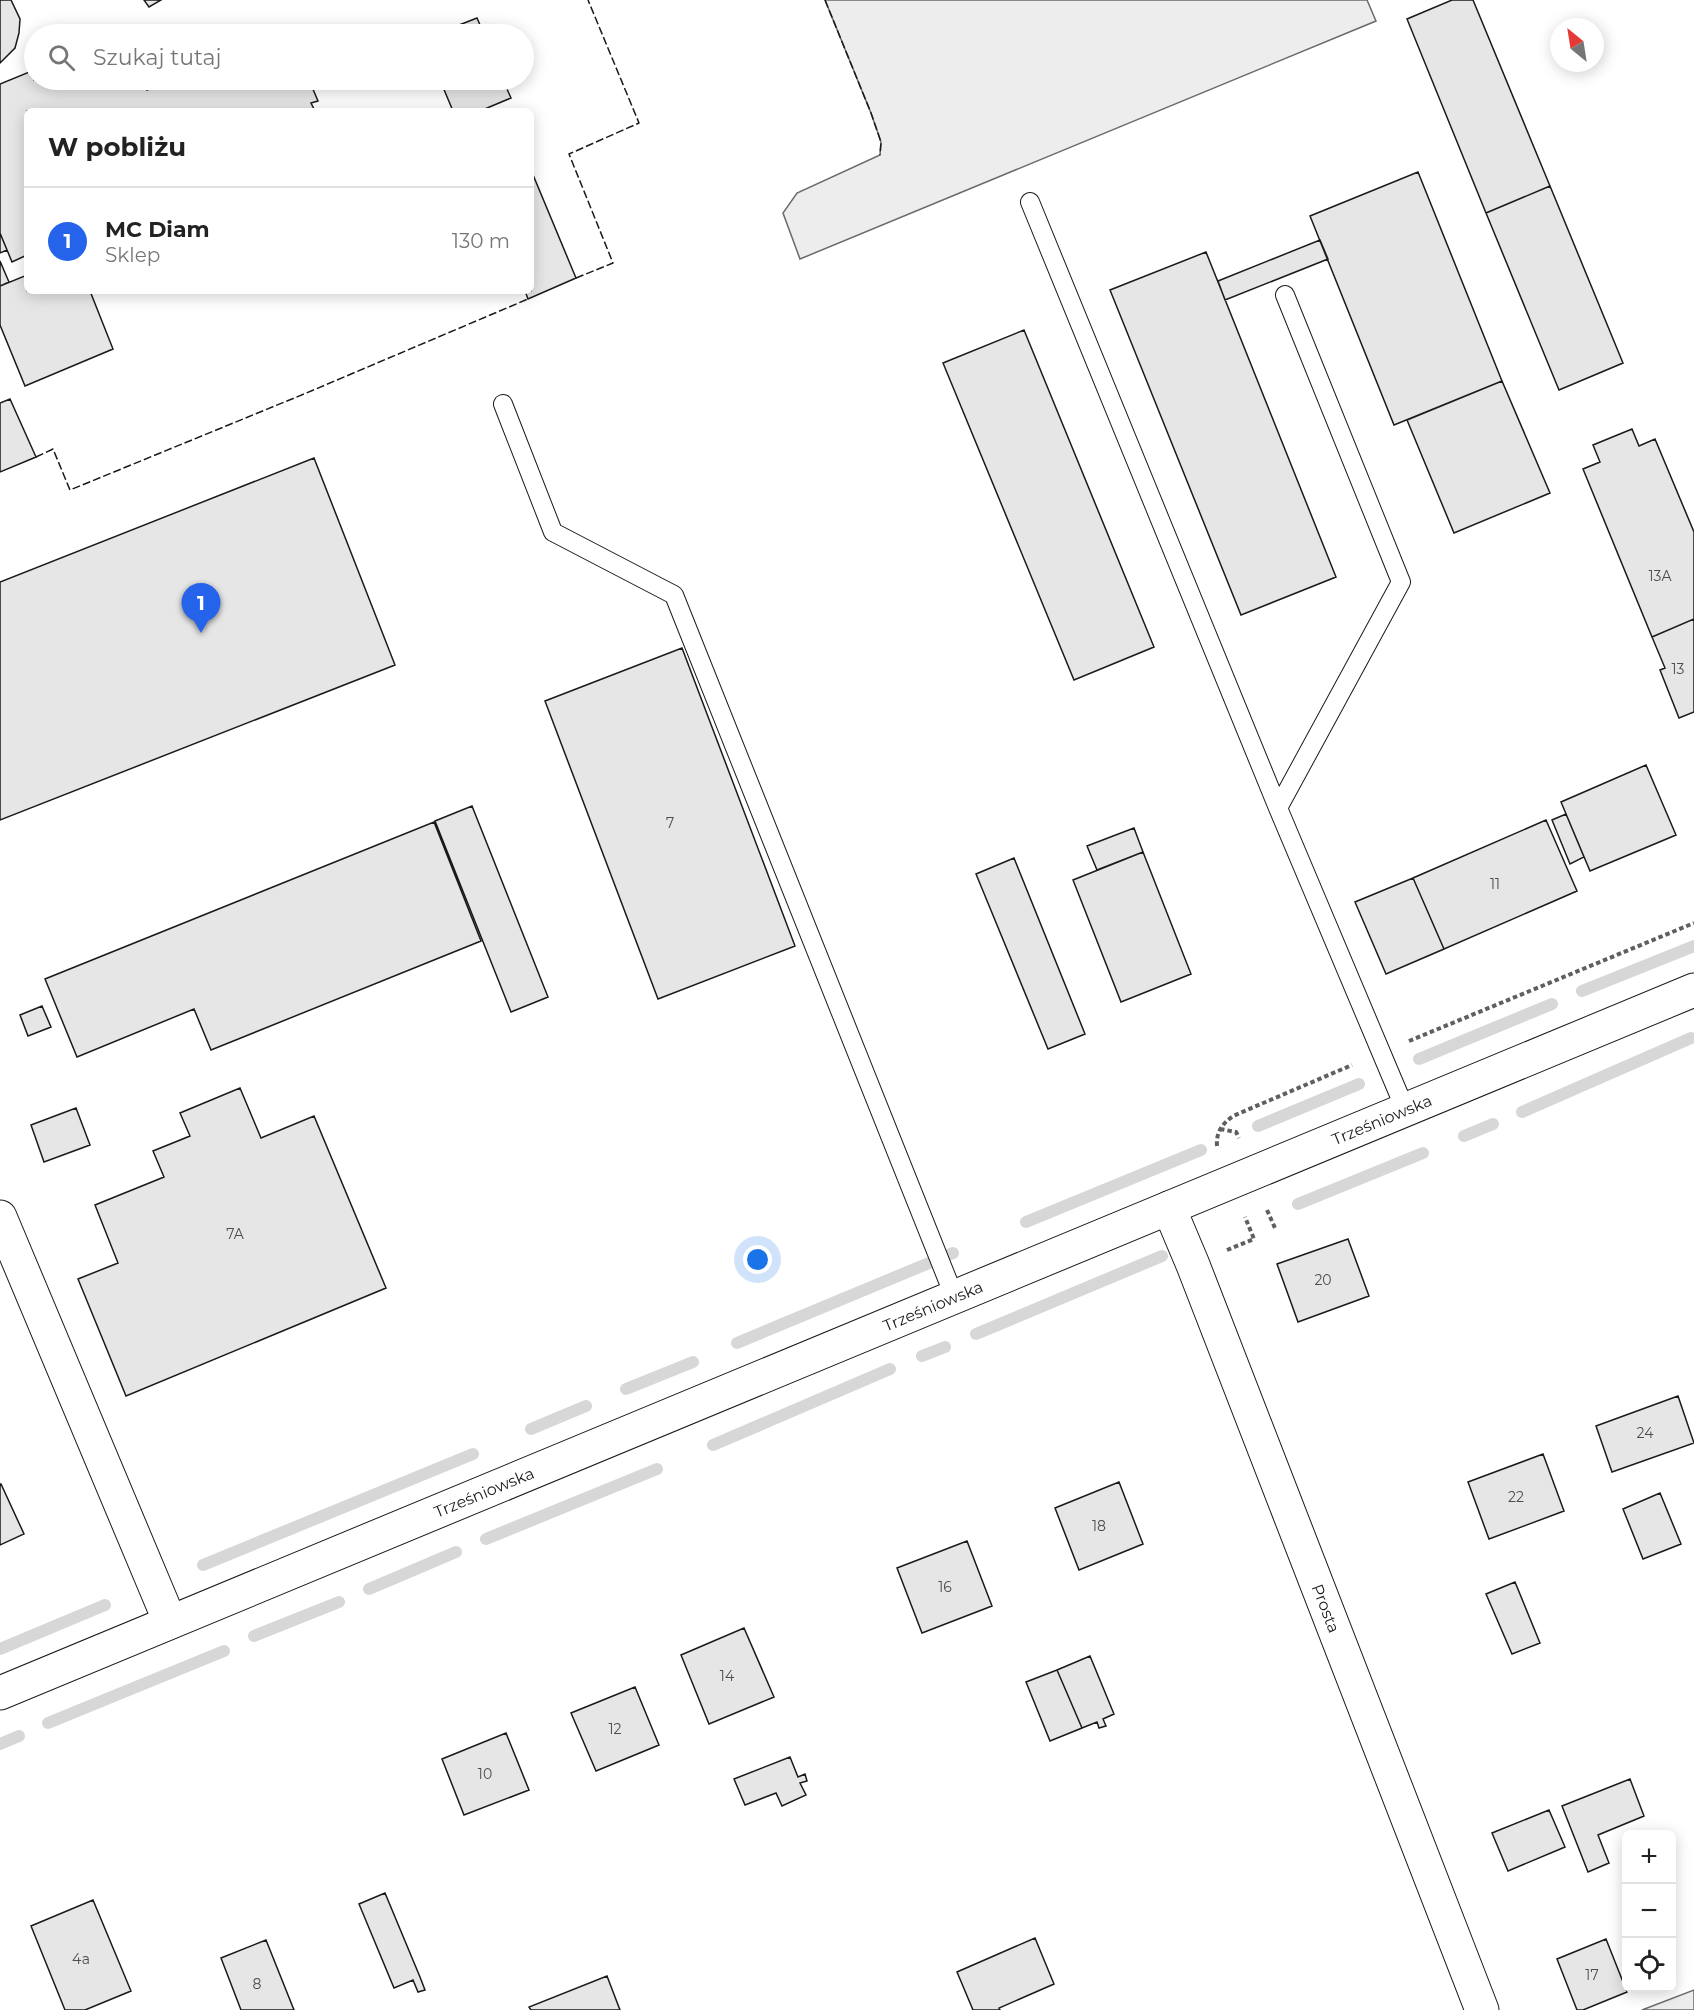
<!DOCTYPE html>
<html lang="pl">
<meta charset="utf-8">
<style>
:root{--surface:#fff;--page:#f2f2f2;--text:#222;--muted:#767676;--line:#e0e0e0;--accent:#2563eb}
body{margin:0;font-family:Montserrat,sans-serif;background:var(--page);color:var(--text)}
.controls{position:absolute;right:18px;bottom:18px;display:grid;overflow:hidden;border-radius:9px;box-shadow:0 3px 15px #0003}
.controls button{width:54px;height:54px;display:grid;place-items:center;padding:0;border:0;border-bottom:2px solid var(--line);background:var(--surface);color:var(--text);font:30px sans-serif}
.compass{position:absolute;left:1550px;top:18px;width:54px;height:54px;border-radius:50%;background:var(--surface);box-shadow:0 3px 15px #0003;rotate:330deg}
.you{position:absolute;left:758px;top:1260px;width:21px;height:21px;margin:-15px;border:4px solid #fff;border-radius:50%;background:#1a73e8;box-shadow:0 0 0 9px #1a73e833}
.badge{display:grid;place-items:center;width:39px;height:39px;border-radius:50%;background:var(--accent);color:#fff;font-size:20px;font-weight:700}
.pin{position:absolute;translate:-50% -50px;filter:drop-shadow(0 2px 3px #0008)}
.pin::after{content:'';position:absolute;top:32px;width:21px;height:18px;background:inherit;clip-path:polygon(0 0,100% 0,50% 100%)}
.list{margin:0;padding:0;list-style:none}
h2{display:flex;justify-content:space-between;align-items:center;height:78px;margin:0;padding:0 24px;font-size:26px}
h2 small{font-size:20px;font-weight:400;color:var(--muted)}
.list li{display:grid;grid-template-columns:39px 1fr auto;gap:18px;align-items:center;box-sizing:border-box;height:108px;padding:0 24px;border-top:2px solid var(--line)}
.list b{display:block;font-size:22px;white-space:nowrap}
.list p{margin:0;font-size:20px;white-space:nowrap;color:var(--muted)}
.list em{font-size:20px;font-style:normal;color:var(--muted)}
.icon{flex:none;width:33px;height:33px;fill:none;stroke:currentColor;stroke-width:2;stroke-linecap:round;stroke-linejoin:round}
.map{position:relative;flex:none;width:1694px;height:2010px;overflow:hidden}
.search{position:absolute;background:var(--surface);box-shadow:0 3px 15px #0003;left:24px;top:24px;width:510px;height:66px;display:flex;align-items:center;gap:15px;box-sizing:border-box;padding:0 21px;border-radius:33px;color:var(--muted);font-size:22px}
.panel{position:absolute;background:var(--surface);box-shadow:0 3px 15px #0003;left:24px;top:108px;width:510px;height:186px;border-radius:9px}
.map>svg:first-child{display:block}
.built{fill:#ededed;stroke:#6a6a6a;stroke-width:1.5}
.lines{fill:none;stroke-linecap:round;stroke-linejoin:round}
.stream{stroke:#d7d7d7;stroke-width:12}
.building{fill:#e6e6e6;stroke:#1a1a1a;stroke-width:1.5}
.lane-casing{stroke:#1a1a1a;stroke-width:20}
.street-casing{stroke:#1a1a1a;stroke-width:35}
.primary-casing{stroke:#1a1a1a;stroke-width:35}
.path{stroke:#5f5f5f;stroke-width:4;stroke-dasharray:4.5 3;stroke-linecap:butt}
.lane{stroke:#fff;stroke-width:18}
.street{stroke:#fff;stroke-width:33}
.primary{stroke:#fff;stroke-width:33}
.fence{stroke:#1a1a1a;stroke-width:1.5;stroke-dasharray:8 3;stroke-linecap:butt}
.labels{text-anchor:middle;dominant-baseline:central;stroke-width:4.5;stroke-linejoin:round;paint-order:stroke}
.number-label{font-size:14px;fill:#4d4d4d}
.street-label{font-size:16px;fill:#1a1a1a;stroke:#fff}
</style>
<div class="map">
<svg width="1694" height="2010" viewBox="0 0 1694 2010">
<rect width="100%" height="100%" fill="#fff"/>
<path class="built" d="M825,0H1367L1376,21L800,259L783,213L797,193L880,155L881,142L871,113Z
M1694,1990V2010H1642Z"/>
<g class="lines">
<path class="stream" d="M1582,991L1694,946
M1419,1059L1552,1004
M1522,1112L1691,1038
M1258,1126L1359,1084
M1464,1136L1493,1124
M1298,1204L1423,1153
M1026,1222L1201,1150
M976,1334L1162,1256
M737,1343L953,1253
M922,1356L945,1347
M626,1389L693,1362
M531,1429L586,1406
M713,1445L890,1369
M486,1539L657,1469
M203,1565L473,1454
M369,1589L456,1552
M254,1636L339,1602
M0,1649L105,1605
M48,1723L224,1651
M0,1744L19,1736"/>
</g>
<path class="building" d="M0,0H11L20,19L19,33L15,48L0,63Z
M144,0H161L149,7Z
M1452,0H1473L1550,186L1486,213L1407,19Z
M477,18L484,34H436Z
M309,28L312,34H294Z
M34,70V80H142L147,90L172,80H309L318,101L311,103L315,111H27V255L12,262L0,233V84Z
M440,80H503L511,98L480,111H453Z
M531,170L576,278L528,299L525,291H531Z
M1418,172L1502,381L1394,425L1310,216Z
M1550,186L1623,363L1559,390L1486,213Z
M0,233L7,250L0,253Z
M1320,240L1328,259L1225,300L1218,281Z
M1206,252L1336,577L1241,615L1110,290Z
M0,261L9,282L0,286Z
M27,275V291H90L113,349L25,386L0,325V286Z
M1024,330L1154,647L1074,680L943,363Z
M1502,381L1550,493L1454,533L1407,420Z
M10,399L36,457L0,472V403Z
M1632,429L1639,446L1655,439L1694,532V619L1652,637L1583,469L1600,462L1593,445Z
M314,458L395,665L0,820V582Z
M1694,619V712L1679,718L1660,670L1665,668L1652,637Z
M682,648L795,946L658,999L545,701Z
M1646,765L1676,835L1590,871L1561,802Z
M472,806L548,997L511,1012L435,821Z
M1566,814L1584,857L1570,864L1552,820Z
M1546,820L1577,891L1444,949L1413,878Z
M434,822L481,941L211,1050L194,1009L77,1057L45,979Z
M1134,828L1143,852L1097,870L1087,846Z
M1143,852L1191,974L1121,1002L1073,880Z
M1014,858L1085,1034L1048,1049L976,874Z
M1413,878L1444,949L1386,974L1355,902Z
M42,1006L51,1027L28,1036L20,1015Z
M240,1088L261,1138L314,1116L386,1288L126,1396L78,1279L118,1263L95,1205L164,1177L153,1151L190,1136L180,1113Z
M76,1108L90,1145L44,1162L31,1125Z
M1348,1239L1369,1296L1298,1322L1277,1264Z
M1678,1396L1694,1443L1612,1472L1596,1426Z
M1543,1454L1564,1511L1489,1539L1468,1482Z
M1119,1482L1143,1544L1079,1570L1055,1508Z
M0,1484H1L24,1534L0,1545Z
M1660,1493L1681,1544L1643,1559L1623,1509Z
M967,1541L992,1606L922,1633L897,1568Z
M1515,1582L1540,1643L1512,1654L1486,1594Z
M744,1628L774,1697L709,1724L681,1655Z
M1090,1656L1114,1714L1103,1719L1106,1726L1099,1728L1097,1722L1082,1728L1057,1670Z
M1057,1670L1082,1728L1050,1741L1026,1682Z
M635,1687L659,1745L596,1771L571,1713Z
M506,1733L529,1790L464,1815L442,1759Z
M790,1757L798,1777L805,1774L807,1781L800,1783L806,1795L782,1806L776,1793L745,1805L734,1779Z
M1630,1779L1644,1816L1598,1835L1609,1863L1588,1872L1562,1806Z
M1549,1810L1565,1847L1508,1871L1492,1833Z
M385,1893L420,1977L425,1990L418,1992L413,1980L394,1988L359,1904Z
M93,1900L131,1991L85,2010H65L31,1926Z
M1035,1938L1054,1984L999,2008L1000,2010H973L957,1972Z
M1606,1939L1627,1992L1583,2010H1577L1557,1959Z
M266,1940L294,2010H241L221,1958Z
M607,1976L620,2010H531L529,2007Z"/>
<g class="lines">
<defs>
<path id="lane" d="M1030,202L1278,808L1405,1109
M503,404L553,532L674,595L954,1296
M1278,808L1401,582L1285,295"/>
<g id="street">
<path id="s1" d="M1169,1208L1193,1265L1482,2010"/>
<path d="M0,1217L170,1622"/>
</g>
<g id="primary">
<path id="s2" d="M0,1693L1694,990"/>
</g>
</defs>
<use href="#lane" class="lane-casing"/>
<use href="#street" class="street-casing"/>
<use href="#primary" class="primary-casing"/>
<path class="path" d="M1409,1041L1694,923
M1220,1129L1236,1132L1239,1138
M1217,1146C1216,1132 1222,1124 1233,1116L1352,1065
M1267,1210L1275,1228
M1227,1250L1254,1239L1245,1217"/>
<use href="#lane" class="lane"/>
<use href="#street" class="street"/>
<use href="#primary" class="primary"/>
<path class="fence" d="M825,0L871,113L881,142L880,155
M576,278L613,263L569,154L639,123L588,0
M36,457L53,449L70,490L304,394L528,299"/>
</g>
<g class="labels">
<g class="number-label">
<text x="1660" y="576">13A</text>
<text x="1678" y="669">13</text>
<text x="670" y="823">7</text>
<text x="1495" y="884">11</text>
<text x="235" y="1234">7A</text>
<text x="1323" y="1280">20</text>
<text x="1645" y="1433">24</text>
<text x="1516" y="1497">22</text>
<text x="1099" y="1526">18</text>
<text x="945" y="1587">16</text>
<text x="727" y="1676">14</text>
<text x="615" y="1729">12</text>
<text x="485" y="1774">10</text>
<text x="81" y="1959">4a</text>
<text x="1592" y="1975">17</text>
<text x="257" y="1984">8</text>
</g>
<g class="street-label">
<text stroke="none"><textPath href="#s2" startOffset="1496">Trześniowska</textPath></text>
<text stroke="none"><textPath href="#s2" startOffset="1010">Trześniowska</textPath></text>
<text stroke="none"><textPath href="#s2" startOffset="524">Trześniowska</textPath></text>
<text stroke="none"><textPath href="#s1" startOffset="430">Prosta</textPath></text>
</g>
</g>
</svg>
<div class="controls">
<button>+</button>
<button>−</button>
<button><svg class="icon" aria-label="locate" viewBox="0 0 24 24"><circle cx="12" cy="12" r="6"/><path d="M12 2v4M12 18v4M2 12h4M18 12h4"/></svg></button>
</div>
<svg class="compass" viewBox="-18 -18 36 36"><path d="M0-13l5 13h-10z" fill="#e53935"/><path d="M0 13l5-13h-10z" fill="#767676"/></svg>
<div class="you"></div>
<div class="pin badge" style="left:201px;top:633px">1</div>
<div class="search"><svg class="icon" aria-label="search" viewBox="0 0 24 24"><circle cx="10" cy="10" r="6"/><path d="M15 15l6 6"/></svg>Szukaj tutaj</div>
<section class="panel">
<h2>W pobliżu<small></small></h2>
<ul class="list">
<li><span class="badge">1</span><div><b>MC Diam</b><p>Sklep</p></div><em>130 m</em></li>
</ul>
</section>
</div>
